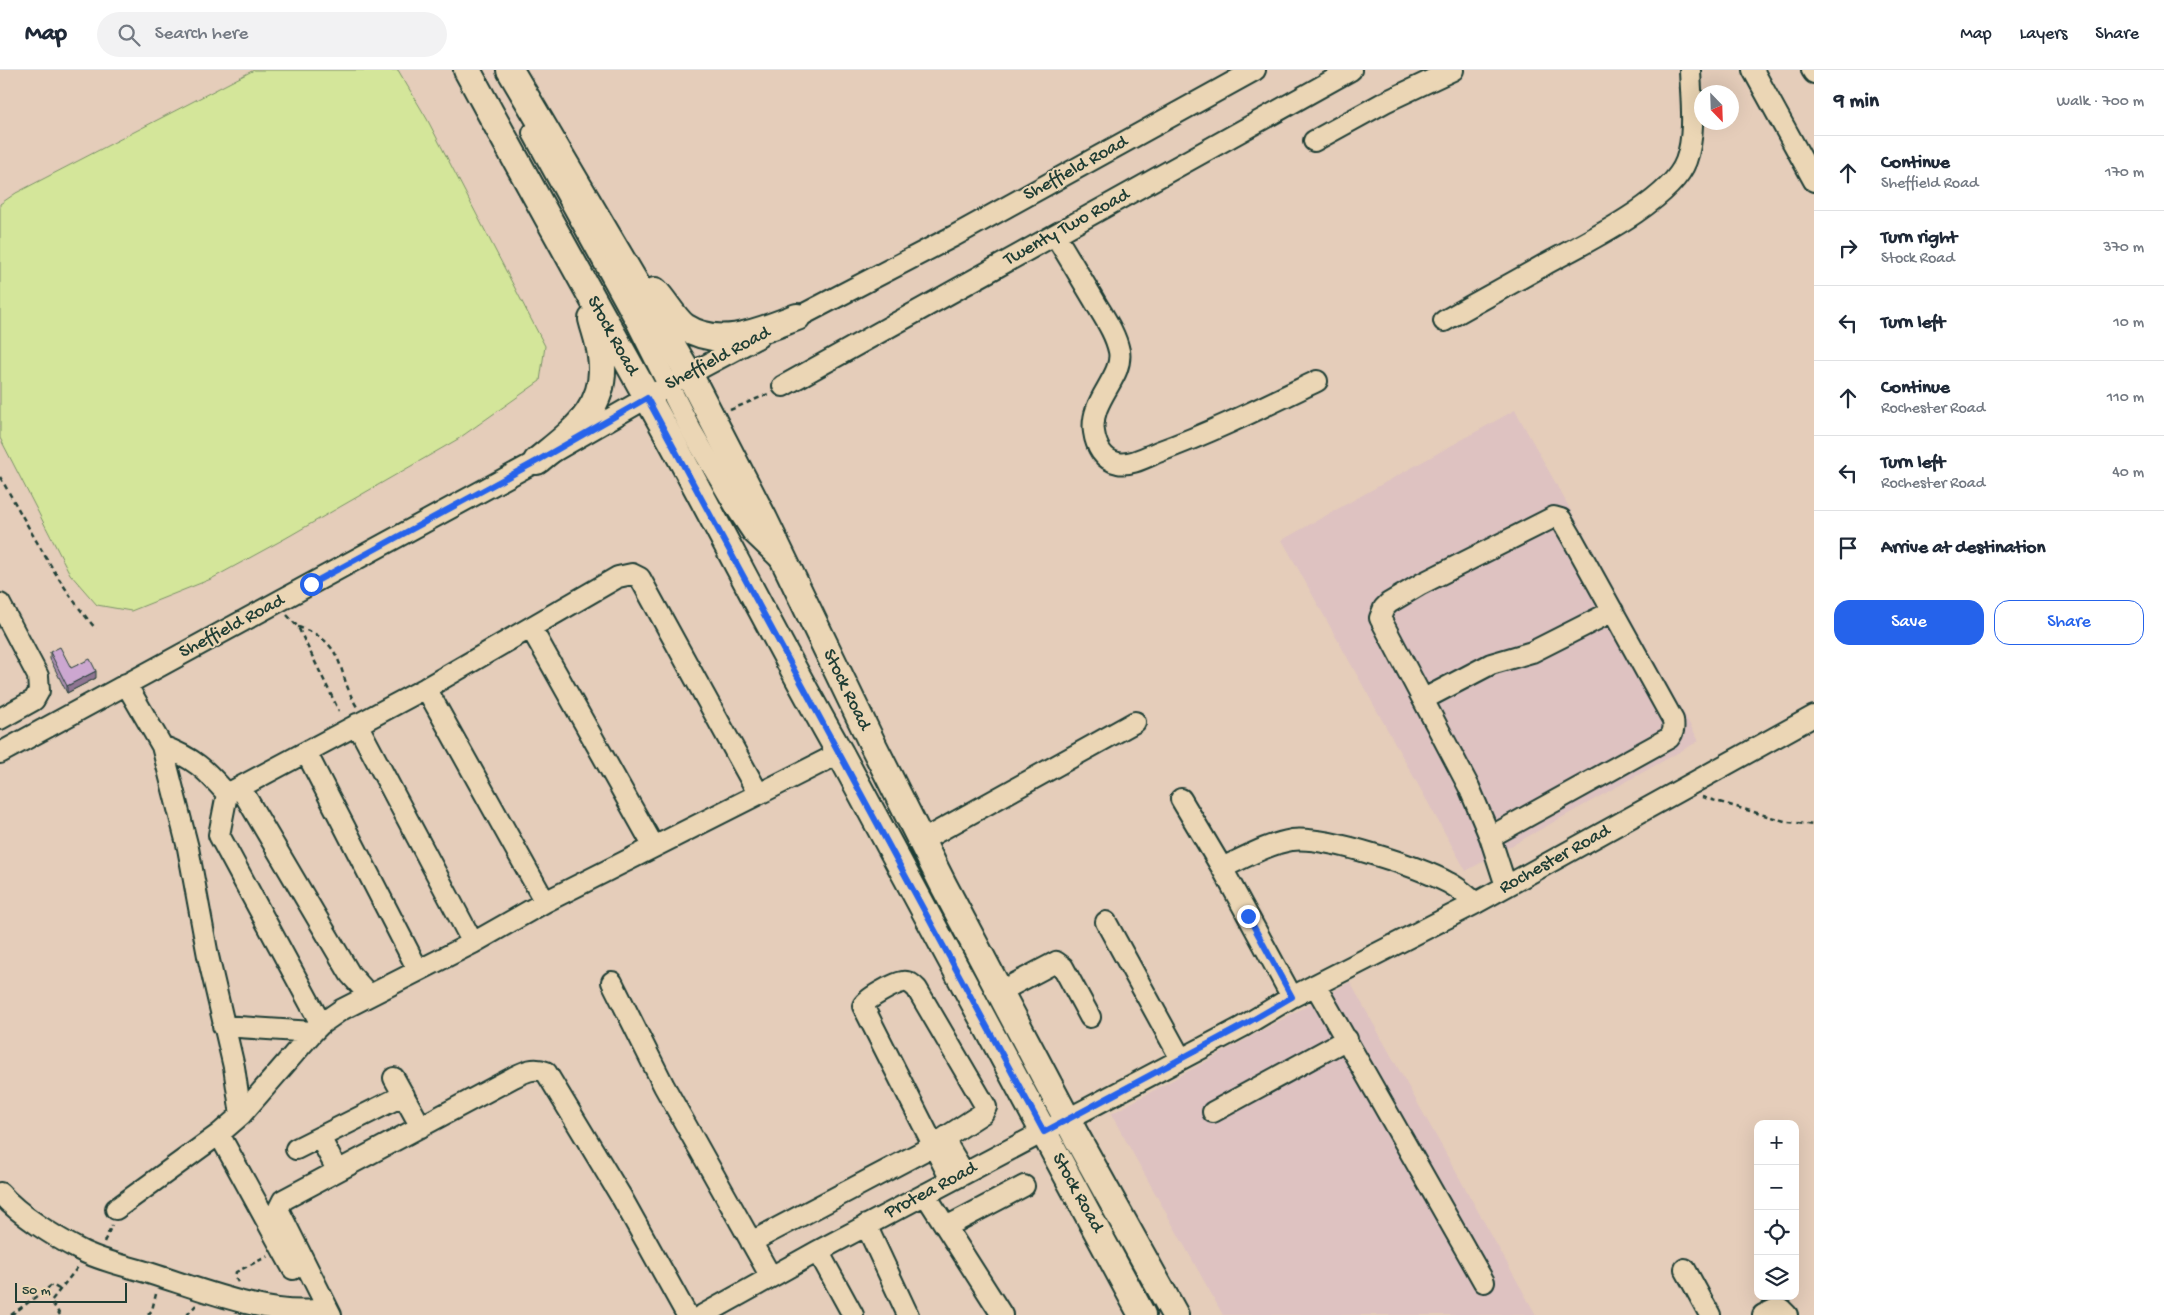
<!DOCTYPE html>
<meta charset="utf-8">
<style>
:root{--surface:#fff;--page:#f2f2f3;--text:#1f2937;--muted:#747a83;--line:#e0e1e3;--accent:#2563eb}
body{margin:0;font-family:"Gochi Hand",sans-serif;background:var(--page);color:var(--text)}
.controls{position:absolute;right:15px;bottom:15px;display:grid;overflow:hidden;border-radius:10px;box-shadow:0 5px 20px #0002}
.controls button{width:45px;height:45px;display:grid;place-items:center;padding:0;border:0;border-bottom:1px solid var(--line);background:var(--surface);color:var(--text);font:25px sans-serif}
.compass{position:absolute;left:1694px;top:15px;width:45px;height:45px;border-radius:50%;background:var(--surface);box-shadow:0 5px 20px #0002;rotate:157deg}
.scale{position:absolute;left:15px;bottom:12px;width:112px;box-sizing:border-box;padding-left:5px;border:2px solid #1f3d34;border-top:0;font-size:14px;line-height:18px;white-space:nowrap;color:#1f3d34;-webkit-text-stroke:4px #ebd6b5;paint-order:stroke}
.stop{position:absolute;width:15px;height:15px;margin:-11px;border:4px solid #2563eb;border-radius:50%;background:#fff}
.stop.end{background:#2563eb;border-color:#fff;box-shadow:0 1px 5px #0008}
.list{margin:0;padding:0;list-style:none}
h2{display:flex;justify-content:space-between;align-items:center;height:65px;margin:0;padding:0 20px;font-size:21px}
h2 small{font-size:16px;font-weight:400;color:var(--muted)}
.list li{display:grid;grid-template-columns:32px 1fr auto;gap:15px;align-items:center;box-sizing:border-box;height:75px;padding:0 20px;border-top:1px solid var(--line)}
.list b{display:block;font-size:19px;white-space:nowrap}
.list p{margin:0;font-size:16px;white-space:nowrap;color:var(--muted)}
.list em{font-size:16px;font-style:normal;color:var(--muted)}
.actions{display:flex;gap:10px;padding:15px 20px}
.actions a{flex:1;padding:11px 0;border:1px solid var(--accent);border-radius:15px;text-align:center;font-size:18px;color:var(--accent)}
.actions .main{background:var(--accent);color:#fff}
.icon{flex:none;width:28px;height:28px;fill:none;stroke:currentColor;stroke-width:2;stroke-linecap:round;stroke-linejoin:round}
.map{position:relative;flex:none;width:1814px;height:1245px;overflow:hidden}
header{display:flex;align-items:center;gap:30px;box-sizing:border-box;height:70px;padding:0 25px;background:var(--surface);border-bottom:1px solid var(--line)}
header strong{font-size:24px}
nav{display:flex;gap:28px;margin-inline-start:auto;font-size:18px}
.search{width:350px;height:45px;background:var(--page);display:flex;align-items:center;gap:12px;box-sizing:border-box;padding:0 18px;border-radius:28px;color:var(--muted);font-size:19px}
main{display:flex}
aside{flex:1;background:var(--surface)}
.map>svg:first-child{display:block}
.built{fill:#dec2c1}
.green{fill:#d4e69a;stroke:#7a9267}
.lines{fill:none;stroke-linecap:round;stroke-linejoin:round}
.minor-casing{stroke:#1f3d34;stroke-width:24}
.major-casing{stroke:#1f3d34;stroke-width:30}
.path{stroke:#1f3d34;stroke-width:2.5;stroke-dasharray:5 4;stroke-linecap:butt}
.minor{stroke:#ebd6b5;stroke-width:20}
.major{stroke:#ebd6b5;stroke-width:26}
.wall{fill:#af90b3;stroke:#1f3d34}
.shaded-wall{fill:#8f7592;stroke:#1f3d34}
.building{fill:#cca7d0;stroke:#1f3d34}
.route{stroke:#2563eb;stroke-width:6}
.labels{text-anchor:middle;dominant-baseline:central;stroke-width:4;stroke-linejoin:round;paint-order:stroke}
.street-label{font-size:19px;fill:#1f3d34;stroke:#ebd6b5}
</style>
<header>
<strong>Map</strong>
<div class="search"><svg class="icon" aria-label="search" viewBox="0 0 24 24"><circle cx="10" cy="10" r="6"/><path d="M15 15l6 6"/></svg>Search here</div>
<nav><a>Map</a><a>Layers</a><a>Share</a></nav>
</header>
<main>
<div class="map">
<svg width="1814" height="1245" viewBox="0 0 1814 1245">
<rect width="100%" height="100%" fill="#e5cdba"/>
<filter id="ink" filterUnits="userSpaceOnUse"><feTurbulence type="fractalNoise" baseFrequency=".02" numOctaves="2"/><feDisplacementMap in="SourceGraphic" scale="10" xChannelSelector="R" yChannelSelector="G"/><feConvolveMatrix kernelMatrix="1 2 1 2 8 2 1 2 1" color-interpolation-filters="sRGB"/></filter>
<g filter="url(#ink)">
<path class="built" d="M1515,340L1699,671L1466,801L1282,470Z
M1350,912L1536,1245H1223L1111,1044Z"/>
<path class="green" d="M254,0H398L427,49L545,276L540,311L458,369L286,468L211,509L131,541L97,535L70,504L0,368V134L16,123Z"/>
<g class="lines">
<defs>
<path id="minor" d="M1753,0L1814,111
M1812,0L1814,3
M533,63L635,249L691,360L737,439L753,463L778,487
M1314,71L1385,32L1453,0
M1055,165C1068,186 1081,208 1094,230C1103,246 1115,262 1119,281C1124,307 1089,330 1094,362C1096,376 1103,390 1118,393C1130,396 1146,387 1158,382C1213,362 1265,336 1317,311
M1444,251C1477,232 1511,214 1544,195C1582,174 1671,132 1686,91C1696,63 1691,29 1690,0
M785,254L954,166L1255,0
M783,316L1351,0
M0,534L38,606L39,621L34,630L0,649
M531,558L654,777
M126,614L162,676L188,778L208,886L234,997L241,1045
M426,618L545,832
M1424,629L1491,594L1532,582L1613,541
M357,654L473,873
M162,676C194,688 205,699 227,724
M306,682L418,900
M0,683L537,391L669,315L759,267
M240,717L350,904L369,925
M1181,729L1222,798L1292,927
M1490,767L1669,668C1674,662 1674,657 1673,650L1571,466L1561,449L1554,447L1421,514L1389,533L1384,538L1380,548L1469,717L1490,767L1506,816
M921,771L1135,652
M1222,798C1244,788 1268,774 1292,770C1326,766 1417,796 1449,813C1459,818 1467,826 1476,833
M1106,852L1181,989
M612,912L664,1016L771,1207
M1315,915L1484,1212
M999,922L1056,892L1063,897L1090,947
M321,954L219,765L227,724L426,618L618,507L632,504L640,508L758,723
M223,956L313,962
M394,1008L421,1057
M1213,1042L1347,969
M219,1064L293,1199
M320,1067L337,1100
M296,1079L404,1025
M951,1110L863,936C865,929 895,913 903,912C909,911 913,915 917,919L986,1037L983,1043L946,1067L949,1078L964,1103
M0,1123C19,1145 55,1167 80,1180C103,1192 128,1196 152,1204C200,1219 265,1245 315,1240
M925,1124L1002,1245
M116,1139L219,1064L241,1045L313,962L321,954L341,940L473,873L545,832L840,683
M866,1155L908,1245
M946,1157L1024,1116
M751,1172L933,1076
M818,1181L853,1245
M1685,1199L1710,1245
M331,1245L280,1143L279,1138L283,1130L514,1007C526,1001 534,997 546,1002L622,1128L687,1245
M703,1245L818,1181L1242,957L1292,927L1476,833L1814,646
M1763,1245L1776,1239H1781L1787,1245"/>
<path id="major" d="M467,0C534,124 603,247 671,370C728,474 781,580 840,683L1142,1245
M510,0L689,304L764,449L874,677L944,816L1076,1066L1175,1245
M655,221C665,231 674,249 685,257C721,280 762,260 797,247
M537,391C572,362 609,338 601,286C600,274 595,261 592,249"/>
</defs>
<use href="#minor" class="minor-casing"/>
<use href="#major" class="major-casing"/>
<path class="path" d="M730,340L768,324
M0,407C30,458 57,514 96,559
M287,545L298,557L339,641
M298,557C348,573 335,601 357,637
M1702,727L1788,752L1814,755
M104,1172L112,1155
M238,1212L235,1207L236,1202L268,1186
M11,1245L52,1215L59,1219
M60,1245L51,1231L78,1197
M148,1245L152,1240L156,1224
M187,1245L196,1235"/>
<use href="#minor" class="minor"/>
<use href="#major" class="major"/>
</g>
<path class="wall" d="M50,582L71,598L96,608L67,623L50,589Z"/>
<path class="shaded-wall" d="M96,601V608L67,623V616Z"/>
<path class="building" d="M60,577L71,598L90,589L96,601L67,616L50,582Z"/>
</g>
<g class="lines" filter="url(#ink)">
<path class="route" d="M311,514L537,391L647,328L1044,1062L1242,956L1292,927L1248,846"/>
</g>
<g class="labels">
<g class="street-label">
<text transform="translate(1076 99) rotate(-29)">Sheffield Road</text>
<text transform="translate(1067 158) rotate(-29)">Twenty Two Road</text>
<text transform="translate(612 266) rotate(61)">Stock Road</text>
<text transform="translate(718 289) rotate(-28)">Sheffield Road</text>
<text transform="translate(232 557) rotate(-28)">Sheffield Road</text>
<text transform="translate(846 620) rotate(64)">Stock Road</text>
<text transform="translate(1555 790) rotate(-29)">Rochester Road</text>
<text transform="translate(931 1121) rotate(-28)">Protea Road</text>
<text transform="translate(1077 1123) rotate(61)">Stock Road</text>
</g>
</g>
</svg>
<div class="controls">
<button>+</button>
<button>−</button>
<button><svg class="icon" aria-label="locate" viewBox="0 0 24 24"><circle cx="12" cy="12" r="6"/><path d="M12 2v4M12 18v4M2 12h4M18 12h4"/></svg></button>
<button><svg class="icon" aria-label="layers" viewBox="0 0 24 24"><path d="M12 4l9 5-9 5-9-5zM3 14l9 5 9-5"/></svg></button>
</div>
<svg class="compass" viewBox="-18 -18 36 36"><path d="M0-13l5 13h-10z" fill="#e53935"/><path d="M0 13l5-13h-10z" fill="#747a83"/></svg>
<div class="scale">50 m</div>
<div class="stop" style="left:311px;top:514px"></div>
<div class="stop end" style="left:1248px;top:846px"></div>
</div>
<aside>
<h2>9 min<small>Walk · 700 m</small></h2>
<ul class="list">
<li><svg class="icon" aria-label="ahead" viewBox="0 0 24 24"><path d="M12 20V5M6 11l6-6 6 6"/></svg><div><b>Continue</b><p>Sheffield Road</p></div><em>170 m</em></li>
<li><svg class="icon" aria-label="right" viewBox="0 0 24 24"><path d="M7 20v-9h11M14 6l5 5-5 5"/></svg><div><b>Turn right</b><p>Stock Road</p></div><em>370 m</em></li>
<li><svg class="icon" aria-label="left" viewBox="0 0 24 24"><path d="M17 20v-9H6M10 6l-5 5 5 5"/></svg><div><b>Turn left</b></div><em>10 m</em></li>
<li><svg class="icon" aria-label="ahead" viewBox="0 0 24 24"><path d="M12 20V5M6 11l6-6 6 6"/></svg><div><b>Continue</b><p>Rochester Road</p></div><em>110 m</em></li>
<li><svg class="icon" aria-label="left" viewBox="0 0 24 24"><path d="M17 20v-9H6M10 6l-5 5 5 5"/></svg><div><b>Turn left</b><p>Rochester Road</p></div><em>40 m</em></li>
<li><svg class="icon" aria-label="arrive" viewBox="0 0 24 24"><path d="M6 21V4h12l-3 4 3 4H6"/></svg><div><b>Arrive at destination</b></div></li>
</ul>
<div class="actions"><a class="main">Save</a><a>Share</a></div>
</aside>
</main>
